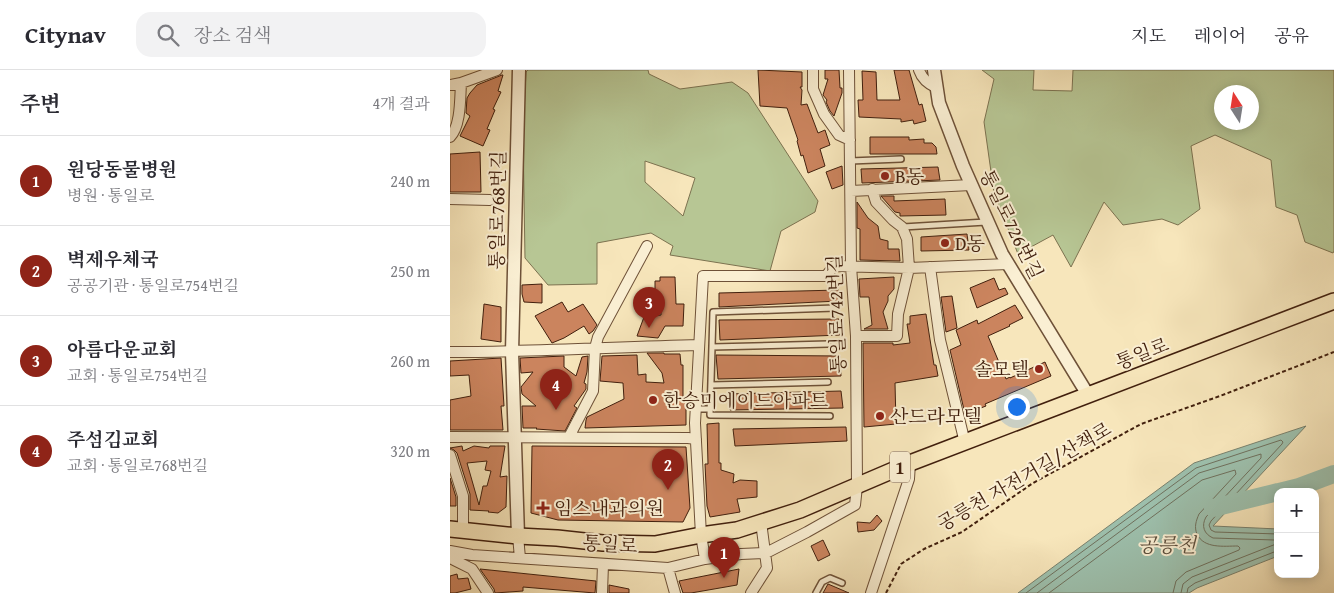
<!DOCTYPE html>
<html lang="ko">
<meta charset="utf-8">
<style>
:root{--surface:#fff;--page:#f2f2f3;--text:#2b2b33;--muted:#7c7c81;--line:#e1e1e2;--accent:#8f2418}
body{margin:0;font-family:"Gentium Book Plus","Noto Serif KR",serif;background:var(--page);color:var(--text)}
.controls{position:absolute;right:15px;bottom:15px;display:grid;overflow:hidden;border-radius:10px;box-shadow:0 2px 12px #0003}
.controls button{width:45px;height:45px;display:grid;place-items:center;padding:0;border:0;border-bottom:1px solid var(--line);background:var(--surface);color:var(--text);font:25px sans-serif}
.compass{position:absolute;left:764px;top:15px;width:45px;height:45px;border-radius:50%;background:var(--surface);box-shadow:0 2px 12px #0003;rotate:348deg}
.you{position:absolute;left:566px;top:336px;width:18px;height:18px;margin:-12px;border:4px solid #fff;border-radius:50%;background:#1a73e8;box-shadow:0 0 0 8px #1a73e833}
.badge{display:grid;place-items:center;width:32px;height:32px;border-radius:50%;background:var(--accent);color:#fff;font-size:16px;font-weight:700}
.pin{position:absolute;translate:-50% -41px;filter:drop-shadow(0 1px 2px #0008)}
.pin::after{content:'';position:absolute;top:26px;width:18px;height:15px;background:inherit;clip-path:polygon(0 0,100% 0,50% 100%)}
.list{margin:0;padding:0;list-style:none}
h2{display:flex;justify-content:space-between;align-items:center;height:65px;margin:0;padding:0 20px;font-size:21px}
h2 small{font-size:16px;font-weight:400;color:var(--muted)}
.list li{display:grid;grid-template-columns:32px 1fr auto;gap:15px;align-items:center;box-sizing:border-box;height:90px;padding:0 20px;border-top:1px solid var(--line)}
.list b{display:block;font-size:19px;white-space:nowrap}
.list p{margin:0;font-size:16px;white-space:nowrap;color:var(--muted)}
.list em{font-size:16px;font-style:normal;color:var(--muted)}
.icon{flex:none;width:28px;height:28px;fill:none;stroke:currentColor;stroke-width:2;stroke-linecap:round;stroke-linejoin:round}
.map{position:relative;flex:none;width:884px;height:523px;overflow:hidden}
header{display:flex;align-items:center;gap:30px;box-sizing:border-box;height:70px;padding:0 25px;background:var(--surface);border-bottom:1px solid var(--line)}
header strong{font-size:24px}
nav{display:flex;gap:28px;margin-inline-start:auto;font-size:18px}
.search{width:350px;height:45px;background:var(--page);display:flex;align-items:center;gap:12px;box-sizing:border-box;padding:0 18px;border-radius:15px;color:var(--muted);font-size:19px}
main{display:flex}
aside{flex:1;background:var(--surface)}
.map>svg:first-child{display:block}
.green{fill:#b7c694;stroke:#7c7250;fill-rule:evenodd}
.water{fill:#9dc0ad;stroke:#78806d}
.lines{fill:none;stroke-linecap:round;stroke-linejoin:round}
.shore{stroke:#6f705d;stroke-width:1}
.river{stroke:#9dc0ad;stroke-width:18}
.building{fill:#cb845e;stroke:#411f0d;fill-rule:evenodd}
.service-casing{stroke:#6e5138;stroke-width:8}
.minor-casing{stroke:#6e5138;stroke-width:12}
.tertiary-casing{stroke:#6e5138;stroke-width:15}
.primary-casing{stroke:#411f0d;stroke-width:18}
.path{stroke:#411f0d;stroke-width:2;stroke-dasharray:4 2.5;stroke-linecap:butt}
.service{stroke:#faefd3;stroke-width:5}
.minor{stroke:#faefd3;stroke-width:10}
.tertiary{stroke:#faefd3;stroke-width:12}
.primary{stroke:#f7e6bb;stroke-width:15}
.poi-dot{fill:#8f2418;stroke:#faefd3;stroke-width:2}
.labels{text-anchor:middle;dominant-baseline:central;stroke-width:4;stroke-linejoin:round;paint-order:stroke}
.shield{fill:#faefd3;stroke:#785d48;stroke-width:1}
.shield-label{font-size:18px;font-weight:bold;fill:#411f0d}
.poi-label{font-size:19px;fill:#411f0d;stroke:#faefd3;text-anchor:start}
.street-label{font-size:19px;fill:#411f0d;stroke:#faefd3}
.water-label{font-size:20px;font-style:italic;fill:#5d4f3d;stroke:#faefd3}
</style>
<header>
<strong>Citynav</strong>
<div class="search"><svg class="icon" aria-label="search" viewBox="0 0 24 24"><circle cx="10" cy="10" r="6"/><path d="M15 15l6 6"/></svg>장소 검색</div>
<nav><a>지도</a><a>레이어</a><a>공유</a></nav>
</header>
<main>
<aside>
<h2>주변<small>4개 결과</small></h2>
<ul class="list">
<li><span class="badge">1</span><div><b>원당동물병원</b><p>병원 · 통일로</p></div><em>240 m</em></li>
<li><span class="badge">2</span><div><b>벽제우체국</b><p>공공기관 · 통일로754번길</p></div><em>250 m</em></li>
<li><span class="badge">3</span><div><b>아름다운교회</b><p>교회 · 통일로754번길</p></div><em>260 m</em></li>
<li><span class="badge">4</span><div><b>주섬김교회</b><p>교회 · 통일로768번길</p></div><em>320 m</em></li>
</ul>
</aside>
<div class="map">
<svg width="884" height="523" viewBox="0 0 884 523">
<rect width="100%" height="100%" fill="#f7e6bb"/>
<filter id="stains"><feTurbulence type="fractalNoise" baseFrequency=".004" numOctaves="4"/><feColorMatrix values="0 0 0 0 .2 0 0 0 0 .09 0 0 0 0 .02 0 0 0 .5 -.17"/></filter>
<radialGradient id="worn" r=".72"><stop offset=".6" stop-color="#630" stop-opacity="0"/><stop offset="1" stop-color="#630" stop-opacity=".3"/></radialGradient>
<path class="green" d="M78,0H198L199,4L230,19L282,12L298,23L368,131L365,142L331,161L320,201L220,185L223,176L201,163L147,173V214L98,215L75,188L73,63L76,2ZM195,91L245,108L233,146L195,112Z
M532,0H584L583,20L622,21L623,0H884V181L883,183L855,172L847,145L826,137L821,90L765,65L741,76L750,139L728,155L712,149L673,155L654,132L621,197L603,165L568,184L544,123L534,52L544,9ZM772,22H802V52H772Z"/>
<path class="water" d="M856,356L763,456L828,459V486L747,518L739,523H568L744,393Z"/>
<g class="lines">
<path class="shore" d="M576,523L746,398L831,370L833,372L832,374L761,451L759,455L761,460L765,462L828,464
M587,523L749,403L811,384V388L756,447C751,456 754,464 763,468L824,470L826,472V474L742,507L733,514L731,523
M599,523L752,410L785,400L786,404L749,444C746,451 744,457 747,464C754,479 774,476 788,476L790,478L789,480L736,502L726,511L723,523
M737,523L738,518L745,513L824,482H828"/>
<path class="river" d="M829,422L849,417L884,404
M763,438L828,422"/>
</g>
<path class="building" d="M308,0L352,2V17H350L352,20L351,35L357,34L368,63L375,60L380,75L370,79L375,96L358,103L353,85L351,86L347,71L348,70L337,38L310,36Z
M375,0H389L390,18H392V23L384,46L380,41L376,32L377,30L373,25L378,9H375Z
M444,0H459L469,35L472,34L476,51L464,54L463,50L451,52V49L409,47L408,30H413L412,1L426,2L427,30H450Z
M52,5H53L48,21L51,22L43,39L45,40L37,59L40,60L33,76L10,66L20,46L16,43L17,28L20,23L27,15Z
M420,67H459V70L474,69V73H482L486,77L487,84H420Z
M30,82L31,122H0V84Z
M392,96L393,115L382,119L376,102Z
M488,97L490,110L412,113L411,99Z
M431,126H444V131L495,129L496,145L450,146V143L445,142Z
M407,132L418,148L428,156L430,169L438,171V179H449L450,191L410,190V159L407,158Z
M517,164L519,180L471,181V167Z
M210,207H225L226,234H234L233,256H215L208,268L187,266L194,247L211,245L210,224H205V211H210Z
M444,207V219L438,226V231L433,242L438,259H414L422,255L419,227H410L409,209Z
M544,208L549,220L555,218L558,224L527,238L520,218Z
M92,214V233L74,232L72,224V215Z
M389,220L388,231L269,237V223Z
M502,226L507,258L496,262L491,227Z
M112,232L118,242L133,234L147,255L143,261L139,264L134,256L114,268L102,273L85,246Z
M34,234L51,237V272L31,269Z
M565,235L573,248L559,255L560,256L538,266L556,309L560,307V308L595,292L601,306L535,334L536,336L515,344L500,280L511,275L506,260L527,250L528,254Z
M476,244L484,295H486L488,306L445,313L446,354L414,357L413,273H443V275L460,273L457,254H460V246Z
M389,249L390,265L270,270L269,250Z
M197,283H214V284H230L231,295H233V329L236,332V355L135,358L136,350L137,347L174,329L173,313L150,311L152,286L187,285L188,305L196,304V312L214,313L212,303Z
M266,285L390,286L391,306L268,309Z
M114,286V297L126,306L132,287L138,286L137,302L134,313L136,314V319L124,336L127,338L115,361L86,359L87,358H73L72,336H86L72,324L71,317L83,302L71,303L70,288Z
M51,288L54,336H51L53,360H0V330L21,326L19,305L0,306V291Z
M391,321L393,338L280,340L278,324Z
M269,353V393H271V400L284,404L283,413L290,410L307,411V427L287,429L290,442L260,447L257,436L255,394H258L257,354Z
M396,357L397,371L285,376L283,359Z
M12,376L13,381L24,376L39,378L40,376H55L50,407L57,406L56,437L48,443L38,442L39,441L20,440V424L7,383L4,380L0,378ZM37,391L35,400L41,401L37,416H33L29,435L17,393Z
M82,376L236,377L240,438L233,452L108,450L81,443Z
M0,408L6,427V436H0Z
M427,445L432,451L424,460L408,462L407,452L420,453Z
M373,470L380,485L368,491L361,476Z
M30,499L146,511L145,523L73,517V521L45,523L44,519Z
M289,499L287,515L241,523H233L229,511Z
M7,504L8,509L18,508L21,519L5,523H0V506Z
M378,514L399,523H373Z
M159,515L179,519V523H159Z"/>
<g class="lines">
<defs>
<path id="service" d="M400,91L451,89
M453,157L536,152
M262,277L378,274
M261,315L378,312
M246,339H260
M380,346L260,345L263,242L385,238
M366,523L372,512L380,508L392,513"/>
<path id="minor" d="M363,0V19L374,44L389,65L400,70
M469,0C472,9 478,14 487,18
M0,15L11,13L47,0
M0,67C11,56 10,28 11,13
M401,121L521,115
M0,129L40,130
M480,197L490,270L515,373
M406,266H447L448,244L459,198L457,169L452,157L443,150L426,132L422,119
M0,282C83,282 166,277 249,275
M0,367L238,368L246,369
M119,367L143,321L145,278L148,267L197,176
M0,385L13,426V461
M68,466L70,488
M0,481L22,485L218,498L255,489L291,484L316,483L357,462L405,435L407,416L406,266L401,196L399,0
M0,488L22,499L38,523
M255,489L251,465L245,353L253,206H376L384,196L459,198L558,194
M218,498L225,523
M152,523L153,494
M301,523L317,498L311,452
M421,523L459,409L460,393"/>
<path id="tertiary" d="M484,0L489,33L513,96L552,184L638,325
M68,466L62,282L69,0"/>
<path id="primary" d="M0,459L68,466L107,468L153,473L205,474L251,465L287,460L350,440L460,393L884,231"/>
</defs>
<use href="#service" class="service-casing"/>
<use href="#minor" class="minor-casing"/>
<use href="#tertiary" class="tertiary-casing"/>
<use href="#primary" class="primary-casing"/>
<path class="path" d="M436,523L451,494L474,479L512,462L583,413L691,354L770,326L884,282"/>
<use href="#service" class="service"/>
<use href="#minor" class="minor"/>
<use href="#tertiary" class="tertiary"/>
<use href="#primary" class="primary"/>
</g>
<g class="poi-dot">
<circle cx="435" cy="106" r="5"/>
<circle cx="495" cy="173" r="5"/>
<circle cx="589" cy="299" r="5"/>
<circle cx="203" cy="330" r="5"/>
<circle cx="430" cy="346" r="5"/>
<path d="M90.5 430.5h5v5h5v5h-5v5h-5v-5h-5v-5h5z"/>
</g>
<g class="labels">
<rect class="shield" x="440" y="381.5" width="20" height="31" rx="4"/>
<g class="shield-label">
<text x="450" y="397">1</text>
</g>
<g class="poi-label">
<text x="445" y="106">B동</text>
<text x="505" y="173">D동</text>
<text x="579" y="299" text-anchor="end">솔모텔</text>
<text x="213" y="330">한승미에이드아파트</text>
<text x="440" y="346">산드라모텔</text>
<text x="104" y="438">임스내과의원</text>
</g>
<g class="street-label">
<text transform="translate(47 140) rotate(-89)">통일로768번길</text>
<text transform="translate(562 154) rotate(64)">통일로726번길</text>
<text transform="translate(386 244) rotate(-92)">통일로742번길</text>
<text transform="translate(692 283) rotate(-21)">통일로</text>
<text transform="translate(574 406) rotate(-30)">공릉천 자전거길/산책로</text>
<text transform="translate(160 474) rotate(4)">통일로</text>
</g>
<g class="water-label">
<text x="717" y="474">공릉천</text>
</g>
</g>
<rect width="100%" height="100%" filter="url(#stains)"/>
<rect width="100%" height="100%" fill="url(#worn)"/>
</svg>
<div class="controls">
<button>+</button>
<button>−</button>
</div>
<svg class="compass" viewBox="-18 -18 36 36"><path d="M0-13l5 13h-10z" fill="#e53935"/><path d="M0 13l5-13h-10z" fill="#7c7c81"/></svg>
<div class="you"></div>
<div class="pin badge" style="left:274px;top:508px">1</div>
<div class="pin badge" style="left:218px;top:420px">2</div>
<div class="pin badge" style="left:199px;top:258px">3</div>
<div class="pin badge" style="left:106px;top:340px">4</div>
</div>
</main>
